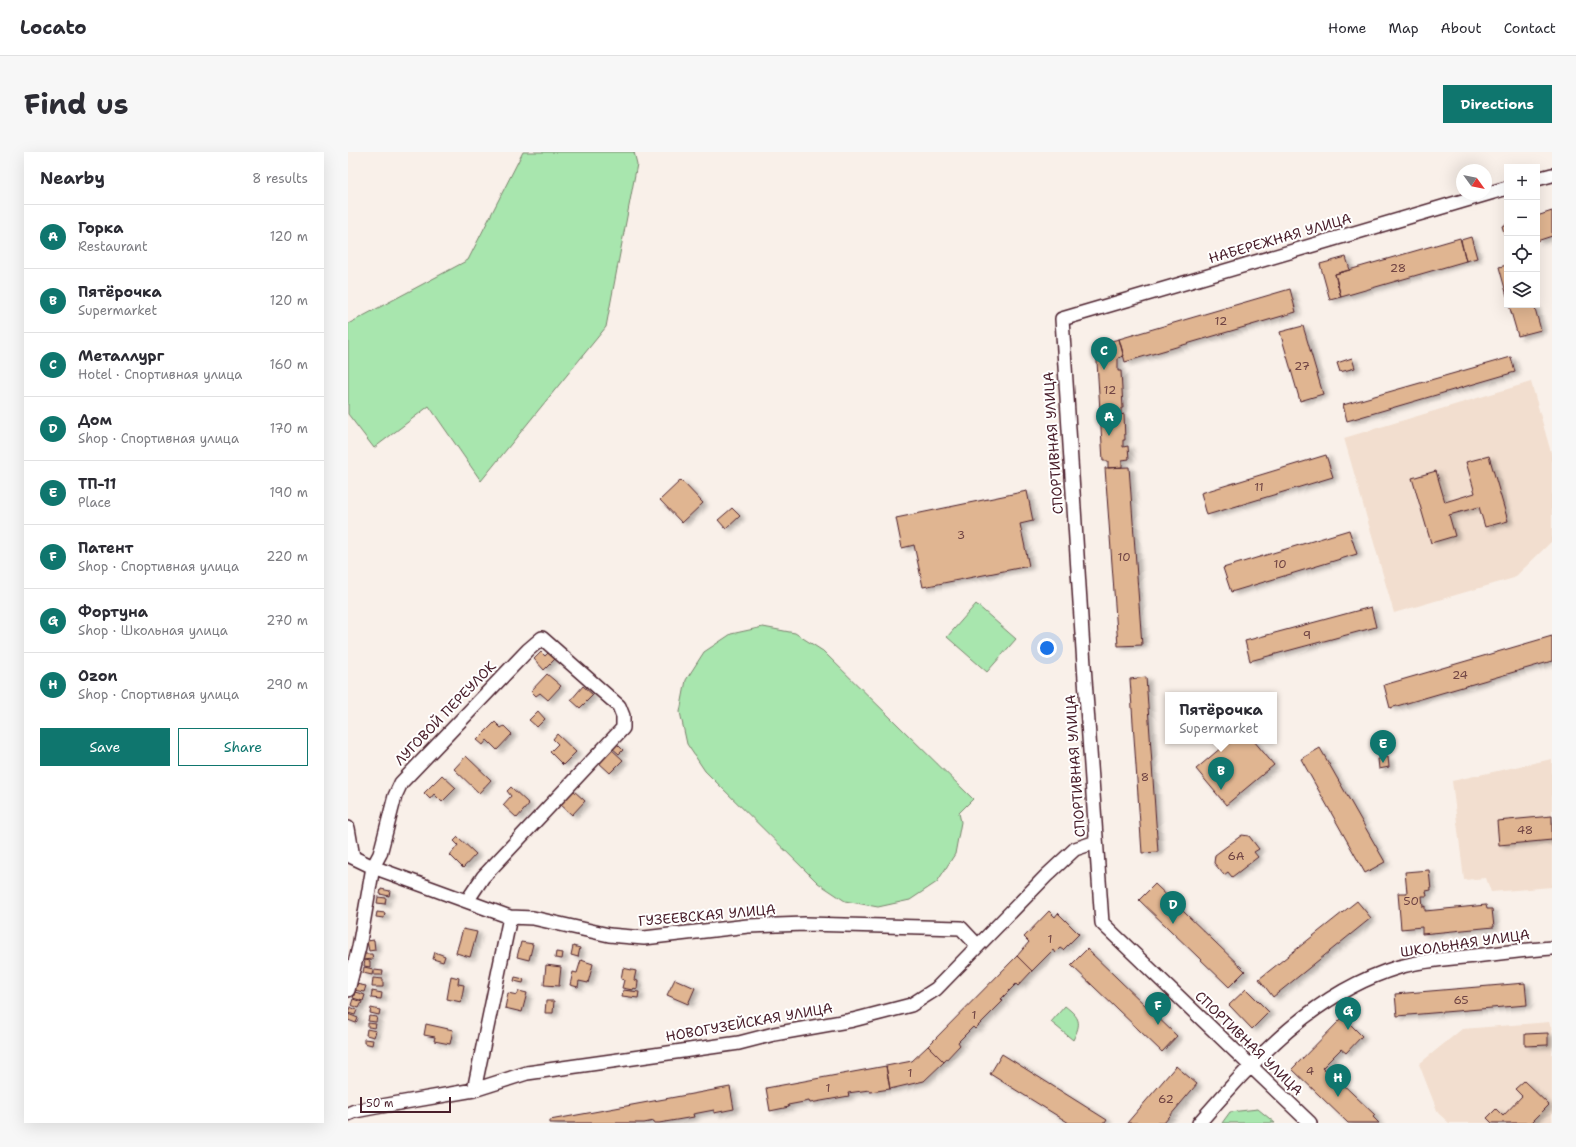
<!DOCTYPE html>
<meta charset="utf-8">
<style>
:root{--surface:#fff;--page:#f7f7f7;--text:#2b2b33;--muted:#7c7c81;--line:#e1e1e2;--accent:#0f766e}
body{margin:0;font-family:"Shantell Sans",sans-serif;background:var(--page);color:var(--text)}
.controls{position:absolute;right:12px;top:12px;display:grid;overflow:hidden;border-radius:0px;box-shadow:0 4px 16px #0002}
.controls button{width:36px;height:36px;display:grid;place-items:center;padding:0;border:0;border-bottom:1px solid var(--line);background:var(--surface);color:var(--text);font:20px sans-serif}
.compass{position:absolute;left:1108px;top:12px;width:36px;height:36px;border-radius:50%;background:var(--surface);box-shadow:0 4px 16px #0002;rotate:123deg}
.scale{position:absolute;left:12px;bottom:10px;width:91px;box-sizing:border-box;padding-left:4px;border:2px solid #4a1f2b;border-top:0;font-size:11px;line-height:14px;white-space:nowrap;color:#4a1f2b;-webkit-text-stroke:3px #fff;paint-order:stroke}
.you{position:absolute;left:699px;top:496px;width:14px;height:14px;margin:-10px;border:3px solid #fff;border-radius:50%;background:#1a73e8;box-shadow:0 0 0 6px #1a73e833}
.badge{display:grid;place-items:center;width:26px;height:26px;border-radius:50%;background:var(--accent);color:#fff;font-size:13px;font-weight:700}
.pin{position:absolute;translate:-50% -33px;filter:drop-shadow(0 1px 2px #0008)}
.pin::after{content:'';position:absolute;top:21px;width:14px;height:12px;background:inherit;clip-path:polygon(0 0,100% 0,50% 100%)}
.popup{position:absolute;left:817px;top:540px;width:112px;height:52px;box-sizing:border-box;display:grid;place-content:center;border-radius:0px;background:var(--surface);filter:drop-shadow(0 1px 3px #0005);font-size:13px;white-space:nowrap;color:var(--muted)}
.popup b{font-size:15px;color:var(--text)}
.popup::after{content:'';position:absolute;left:50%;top:100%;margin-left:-8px;border:8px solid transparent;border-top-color:var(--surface)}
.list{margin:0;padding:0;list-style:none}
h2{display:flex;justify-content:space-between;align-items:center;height:52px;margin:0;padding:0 16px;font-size:17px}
h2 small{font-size:13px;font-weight:400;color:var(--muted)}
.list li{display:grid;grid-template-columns:26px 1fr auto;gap:12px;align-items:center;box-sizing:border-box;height:64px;padding:0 16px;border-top:1px solid var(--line)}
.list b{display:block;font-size:15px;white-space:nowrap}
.list p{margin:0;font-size:13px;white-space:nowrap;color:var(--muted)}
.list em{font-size:13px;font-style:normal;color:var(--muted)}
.actions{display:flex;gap:8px;padding:12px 16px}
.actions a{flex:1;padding:9px 0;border:1px solid var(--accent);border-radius:0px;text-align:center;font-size:14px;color:var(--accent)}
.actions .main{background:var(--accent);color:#fff}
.icon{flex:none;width:22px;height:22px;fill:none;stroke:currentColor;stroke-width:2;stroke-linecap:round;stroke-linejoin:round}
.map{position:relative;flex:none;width:1204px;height:971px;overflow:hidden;border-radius:0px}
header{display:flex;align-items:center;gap:24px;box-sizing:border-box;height:56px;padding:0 20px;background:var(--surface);border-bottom:1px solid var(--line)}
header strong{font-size:19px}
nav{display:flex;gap:22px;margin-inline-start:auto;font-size:14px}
.intro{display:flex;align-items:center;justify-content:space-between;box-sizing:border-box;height:96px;padding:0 24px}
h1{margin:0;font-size:28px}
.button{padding:10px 18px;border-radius:0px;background:var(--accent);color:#fff;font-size:14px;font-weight:700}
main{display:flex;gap:24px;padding:0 24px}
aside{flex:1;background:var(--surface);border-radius:0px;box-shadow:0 4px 16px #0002}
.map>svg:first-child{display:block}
.built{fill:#f2decf}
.green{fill:#a8e6ae;stroke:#79826c}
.building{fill:#e0b591;stroke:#4a1f2b;filter:url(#shadow)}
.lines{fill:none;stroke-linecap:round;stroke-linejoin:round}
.street-casing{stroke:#4a1f2b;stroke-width:16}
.street{stroke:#fff;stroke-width:13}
.labels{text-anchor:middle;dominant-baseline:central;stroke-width:4;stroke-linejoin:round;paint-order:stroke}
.number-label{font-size:12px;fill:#704444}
.street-label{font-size:14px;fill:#4a1f2b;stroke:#fff}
</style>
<header>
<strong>Locato</strong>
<nav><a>Home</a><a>Map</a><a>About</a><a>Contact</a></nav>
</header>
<div class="intro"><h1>Find us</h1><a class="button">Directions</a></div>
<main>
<aside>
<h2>Nearby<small>8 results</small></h2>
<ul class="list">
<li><span class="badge">A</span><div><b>Горка</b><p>Restaurant</p></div><em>120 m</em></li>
<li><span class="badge">B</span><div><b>Пятёрочка</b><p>Supermarket</p></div><em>120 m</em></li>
<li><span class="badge">C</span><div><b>Металлург</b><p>Hotel · Спортивная улица</p></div><em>160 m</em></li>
<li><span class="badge">D</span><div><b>Дом</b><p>Shop · Спортивная улица</p></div><em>170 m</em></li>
<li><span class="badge">E</span><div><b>ТП-11</b><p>Place</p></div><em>190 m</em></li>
<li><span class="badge">F</span><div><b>Патент</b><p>Shop · Спортивная улица</p></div><em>220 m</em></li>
<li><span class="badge">G</span><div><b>Фортуна</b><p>Shop · Школьная улица</p></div><em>270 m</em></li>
<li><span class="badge">H</span><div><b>Ozon</b><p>Shop · Спортивная улица</p></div><em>290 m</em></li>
</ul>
<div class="actions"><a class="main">Save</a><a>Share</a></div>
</aside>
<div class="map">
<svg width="1204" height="971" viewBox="0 0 1204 971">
<defs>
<filter id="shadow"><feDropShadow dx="4.5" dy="2.5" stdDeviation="2" flood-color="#0004"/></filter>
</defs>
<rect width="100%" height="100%" fill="#f9f0e9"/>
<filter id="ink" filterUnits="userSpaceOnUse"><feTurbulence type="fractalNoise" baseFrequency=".025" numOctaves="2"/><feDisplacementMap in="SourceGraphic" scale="8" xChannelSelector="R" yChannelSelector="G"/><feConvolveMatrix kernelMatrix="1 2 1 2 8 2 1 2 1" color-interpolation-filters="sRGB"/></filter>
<g filter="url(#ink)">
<path class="built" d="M1183,230L1204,304V389L1166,426L1046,461L996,286Z
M1204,607V735L1143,740L1138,726L1116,728L1104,629Z
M1201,870L1204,878V971H1101L1090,961L1071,912L1114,877Z"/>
<path class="green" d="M175,0H286L289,12L258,175L133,329L81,254L26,296L0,262V172L120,108Z
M628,452L668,487L639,520L599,485Z
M415,475L447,481L475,499L625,647L611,661L613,670L607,702L589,730L562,748L530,755L497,749L470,731L357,619L339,592L332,560L338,528L356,500L383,482Z
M717,854C732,866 734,870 725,888L703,870Z
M910,957L927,971H874L882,960Z"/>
<path class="building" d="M1204,59V84L1189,89V64Z
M1159,72V91L1154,74Z
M1123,85L1129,106L1118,109L1113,88Z
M1112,86L1118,109L993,145L987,122Z
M998,105L1002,118L987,122L993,145L982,148L972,112Z
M1159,113V144L1151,115Z
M942,137L948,160L777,210L771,187Z
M1161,153H1186L1193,178L1170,184Z
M955,174L975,242L952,249L932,180Z
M771,187L776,204L770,206V219H773L775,256H773V263L776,262L777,288H775V295L780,294L781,307L774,308V315L760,316V309H755L748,193Z
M1163,205L1167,220L999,269L995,253Z
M1004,206L1007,216L992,220L989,211Z
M978,303L985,325L859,363L853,341Z
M1141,304L1160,369L1137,375L1131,355L1101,363L1107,384L1083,391L1064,326L1088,319L1097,350L1127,341L1118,310Z
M781,315L794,493L770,494L757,316Z
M333,328L355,351L334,371L312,348Z
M679,339L685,369L672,372L681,414L575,435L566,393L554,396L548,366Z
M384,356L392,364L378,377L370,368Z
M1001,378L1009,402L883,440L875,416Z
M1023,455L1028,475L902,509L897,489Z
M1204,484V509L1042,556L1036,533Z
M193,500L197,504L201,500L208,506L196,518L186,507Z
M199,522L213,534L200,548L192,541L188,544L183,539Z
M798,525L810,700L794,701L782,527Z
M235,534L245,543L232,556L223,548Z
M190,559L197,567L189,575L181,568Z
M147,570L153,576L156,574L164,582L149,598L139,588L135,593L129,588Z
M209,582L228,600L215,613L202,600L210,592L205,587Z
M881,589H906L926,613L878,653L848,617Z
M268,591L275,598L271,602L264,596Z
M262,596L275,608L262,621L250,610Z
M972,596L1037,710L1017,721L953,607Z
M118,604L143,628L131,641L106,617Z
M1040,605L1041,615L1031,617L1030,607Z
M94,623L108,636L94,650L86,642L82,647L76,641Z
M163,635L181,652L169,666L155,653L163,644L159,639Z
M225,638L237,649L224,663L212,652Z
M1204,664V688L1151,693L1149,669Z
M894,683L901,684L911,697L906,700L910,705L884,725L880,720L876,723L866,711L867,703Z
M110,685L128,702L115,716L102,703L110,693L106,689Z
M1081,718L1083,738L1078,739L1079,744H1074L1075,755L1077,754V759L1138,753L1139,757H1144L1146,775L1074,782V775L1053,777L1050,741H1059L1057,720Z
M807,732L897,819L881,835L791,748Z
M33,737L42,739L41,744L32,742Z
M30,745L38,746L37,752L29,751Z
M1009,749L1023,766L925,845L911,827Z
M701,759L707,765L710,761L731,782L715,798L712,796L707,801L705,798L684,819L669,804L681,790L676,785Z
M29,760L37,761L36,766L28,765Z
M115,777L129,780L122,805L108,801Z
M26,788L27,798L21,799L19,789Z
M173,790L185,792L181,808L169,805Z
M225,794L232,796L230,805L223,803Z
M739,797L829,884L814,900L723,813Z
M87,800L97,804L95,810L85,807Z
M208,800L215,801L214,807L207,806Z
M15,802H24L25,807L15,808Z
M669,804L684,819L670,834L668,832L653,847L655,849L627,877L625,875L610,890L612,893L596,910L580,894Z
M17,808L22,809V815L16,814Z
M233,808L245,812L240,831L231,829L230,835L222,833L225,820L229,821Z
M198,813L213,815L211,834L196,833Z
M16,815L25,817L24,823L15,821Z
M275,816L288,819L286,828L290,829L289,837L285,836V838L274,836L276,828L273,827Z
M26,818L35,819L34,823H26Z
M103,824L111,826L110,832L116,833L113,850L99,847Z
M167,825L176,827L175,831L166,829Z
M25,826L35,827V835H24Z
M327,827L347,836L340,852L319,843Z
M1177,831L1179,853L1049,864L1047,842Z
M8,832L18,834L16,840L6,838Z
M898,837L921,860L904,877L881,853Z
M275,838L291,840L290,846L274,844Z
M24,839L34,841L33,847L23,846Z
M171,839L179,841L174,860L157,856L160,841L169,843Z
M7,840L17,843L15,849L5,846Z
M5,847L14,850L11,856L3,853Z
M198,849H206L205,861H197Z
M2,855L9,858L7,863L0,861Z
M23,856L32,858L31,863L22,861Z
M0,862L10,866L8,871L0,868Z
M21,864L29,865L28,870L20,869Z
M995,865L1014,884L998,901L993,897L974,916L981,923L983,921L1027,963L1025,965L1031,971H1000L944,917Z
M20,871L28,872L27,876L20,875Z
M78,872L105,878L102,892L86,889L87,885L76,883Z
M19,877L28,879L26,885L18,883Z
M1200,881V893L1177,894V882Z
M16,887L25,888L24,893L16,891Z
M580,894L596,910L576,929L542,937L538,914L564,909Z
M654,902L759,968L757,971H721L642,922Z
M538,914L542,937L522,940L521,938L500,941L501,944L462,951L461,949L440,953L441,955L422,959L418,936Z
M828,914L849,932L816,971H779Z
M1176,929L1201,953L1183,971H1144L1139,966L1148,957L1155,964L1174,944L1167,937Z
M382,935L386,957L366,961V958L345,962L346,965L311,971H306V969L296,971H202V968Z"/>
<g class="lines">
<defs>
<path id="street" d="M1189,27L1204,23
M0,676L5,705
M0,703L25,715L162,765L185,766L261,783L296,786L400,774L457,772L613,776L630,794
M0,838L11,795L25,715L32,702L47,644L53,631L180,498L194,486L271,554L275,564V576L135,725L119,749
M126,938L162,765
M0,962L7,959L28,955L126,938L179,921L391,891L426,882L505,868L563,853L588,837L698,724L727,697L748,690
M851,971C908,906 965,841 1051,815C1072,809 1095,807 1117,805C1146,802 1175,798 1204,796
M962,971L754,771L736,513L714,167L1159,36"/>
</defs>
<use href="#street" class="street-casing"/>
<use href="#street" class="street"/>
</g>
</g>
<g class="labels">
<g class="number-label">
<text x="1050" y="116">28</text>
<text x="873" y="169">12</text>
<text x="954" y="214">27</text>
<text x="762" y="238">12</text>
<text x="911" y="335">11</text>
<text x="613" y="383">3</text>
<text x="776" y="405">10</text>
<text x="932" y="412">10</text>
<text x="959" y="483">9</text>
<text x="1112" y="523">24</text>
<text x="797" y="625">8</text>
<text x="1177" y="678">48</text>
<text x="888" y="704">6А</text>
<text x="1063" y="749">50</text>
<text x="702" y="787">1</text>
<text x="1113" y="848">65</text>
<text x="626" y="863">1</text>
<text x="962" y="919">4</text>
<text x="562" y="921">1</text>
<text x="480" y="936">1</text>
<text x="818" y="947">62</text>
</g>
<g class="street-label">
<text transform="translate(932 86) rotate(-16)">НАБЕРЕЖНАЯ УЛИЦА</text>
<text transform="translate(705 291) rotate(-94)">СПОРТИВНАЯ УЛИЦА</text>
<text transform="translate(97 561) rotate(-46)">ЛУГОВОЙ ПЕРЕУЛОК</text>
<text transform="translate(727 614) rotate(-94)">СПОРТИВНАЯ УЛИЦА</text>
<text transform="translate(359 763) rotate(-5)">ГУЗЕЕВСКАЯ УЛИЦА</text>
<text transform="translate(1117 791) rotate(-8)">ШКОЛЬНАЯ УЛИЦА</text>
<text transform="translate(401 870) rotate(-10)">НОВОГУЗЕЙСКАЯ УЛИЦА</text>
<text transform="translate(901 891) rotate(44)">СПОРТИВНАЯ УЛИЦА</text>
</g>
</g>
</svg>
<div class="controls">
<button>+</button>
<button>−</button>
<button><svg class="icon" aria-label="locate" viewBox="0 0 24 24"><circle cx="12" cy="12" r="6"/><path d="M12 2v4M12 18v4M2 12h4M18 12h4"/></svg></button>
<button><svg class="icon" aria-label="layers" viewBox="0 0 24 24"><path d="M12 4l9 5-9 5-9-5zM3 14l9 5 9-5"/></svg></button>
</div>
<svg class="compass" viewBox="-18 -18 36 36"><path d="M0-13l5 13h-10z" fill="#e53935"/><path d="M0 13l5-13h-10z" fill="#7c7c81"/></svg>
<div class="scale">50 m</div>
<div class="you"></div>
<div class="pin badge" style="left:761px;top:284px">A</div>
<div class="pin badge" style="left:873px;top:638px">B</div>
<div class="popup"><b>Пятёрочка</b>Supermarket</div>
<div class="pin badge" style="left:756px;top:218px">C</div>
<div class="pin badge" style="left:825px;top:772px">D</div>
<div class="pin badge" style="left:1035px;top:611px">E</div>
<div class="pin badge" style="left:810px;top:873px">F</div>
<div class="pin badge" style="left:1000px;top:878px">G</div>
<div class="pin badge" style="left:990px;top:945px">H</div>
</div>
</main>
